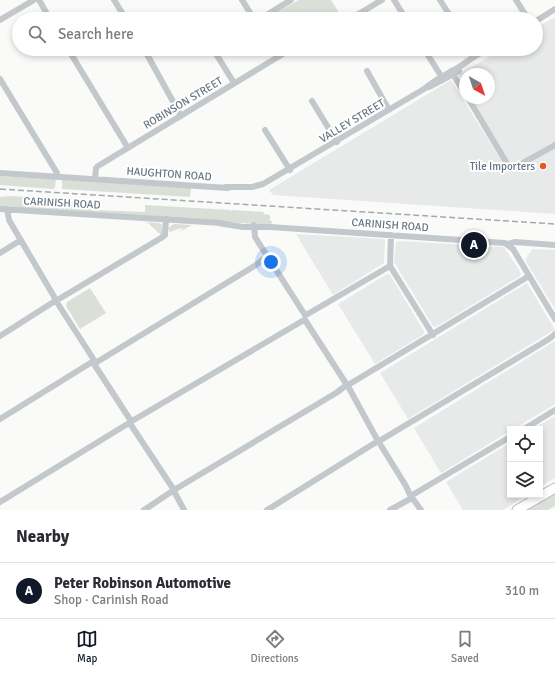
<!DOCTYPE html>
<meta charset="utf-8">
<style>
:root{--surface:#fff;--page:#f2f2f3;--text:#2b2b33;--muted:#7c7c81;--line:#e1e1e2;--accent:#111827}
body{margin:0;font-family:Signika,sans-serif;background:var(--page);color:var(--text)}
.controls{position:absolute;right:12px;bottom:12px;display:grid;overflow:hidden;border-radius:0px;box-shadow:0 2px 6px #0003}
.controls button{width:36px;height:36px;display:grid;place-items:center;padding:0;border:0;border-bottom:1px solid var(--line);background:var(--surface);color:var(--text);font:20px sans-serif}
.compass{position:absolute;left:459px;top:68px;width:36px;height:36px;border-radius:50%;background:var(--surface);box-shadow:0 2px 6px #0003;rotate:140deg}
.you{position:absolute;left:271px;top:262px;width:14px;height:14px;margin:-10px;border:3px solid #fff;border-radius:50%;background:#1a73e8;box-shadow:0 0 0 6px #1a73e833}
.badge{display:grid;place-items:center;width:26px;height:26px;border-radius:50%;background:var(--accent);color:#fff;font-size:13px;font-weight:700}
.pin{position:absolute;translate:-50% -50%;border:2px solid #fff;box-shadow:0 1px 4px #0006}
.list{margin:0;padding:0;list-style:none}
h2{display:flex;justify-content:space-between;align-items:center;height:52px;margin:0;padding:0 16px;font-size:17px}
h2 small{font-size:13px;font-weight:400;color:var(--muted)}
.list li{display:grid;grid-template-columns:26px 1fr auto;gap:12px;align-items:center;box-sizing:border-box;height:56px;padding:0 16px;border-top:1px solid var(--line)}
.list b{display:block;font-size:15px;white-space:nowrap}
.list p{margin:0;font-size:13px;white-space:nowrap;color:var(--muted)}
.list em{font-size:13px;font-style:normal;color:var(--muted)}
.icon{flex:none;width:22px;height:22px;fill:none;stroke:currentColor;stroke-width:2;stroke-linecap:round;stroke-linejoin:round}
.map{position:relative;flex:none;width:555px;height:510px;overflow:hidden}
.search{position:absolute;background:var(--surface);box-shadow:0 2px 6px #0003;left:12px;right:12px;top:12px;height:44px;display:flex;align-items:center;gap:10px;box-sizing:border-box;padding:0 14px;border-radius:22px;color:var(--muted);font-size:15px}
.sheet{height:108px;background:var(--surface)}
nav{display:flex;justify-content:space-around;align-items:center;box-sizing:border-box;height:56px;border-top:1px solid var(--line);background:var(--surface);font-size:11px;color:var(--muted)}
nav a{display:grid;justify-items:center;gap:2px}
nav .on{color:var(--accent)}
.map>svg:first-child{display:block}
.built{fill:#e8e9e9}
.green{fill:#dadfd7}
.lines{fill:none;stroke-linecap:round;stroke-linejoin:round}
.highway-casing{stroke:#b4b9bd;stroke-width:11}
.minor{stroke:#c3c8cc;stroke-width:6}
.highway{stroke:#fff;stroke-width:9}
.rail{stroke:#a2aab0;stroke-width:1.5;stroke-dasharray:6 3;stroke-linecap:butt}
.poi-dot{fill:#e4572e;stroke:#fff;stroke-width:1.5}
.labels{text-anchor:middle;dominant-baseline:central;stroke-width:4;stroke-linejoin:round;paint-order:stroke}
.street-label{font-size:11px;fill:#657683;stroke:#fff}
.poi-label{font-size:11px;fill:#657683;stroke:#fff;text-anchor:end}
</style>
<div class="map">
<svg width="555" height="510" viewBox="0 0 555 510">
<rect width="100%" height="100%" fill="#fafaf8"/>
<path class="built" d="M555,17V214L273,195L269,190L451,80L508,171L471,98H489V74H465V86L459,75L502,49H536V28Z
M296,234L384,239L385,241L384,263L333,295Z
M398,241L504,247L521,273L520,276L436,327L433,326L394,262L396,243Z
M532,249L555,250V309L525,260Z
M387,274L390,275L424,331V334L375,364L338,304Z
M527,283L554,328V330L408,419L380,373Z
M555,341V404L514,429H510V431L441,473L414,428Z
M555,416V478L540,487V429H533Z
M510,443V495H527L503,510H463L446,482Z"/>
<path class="green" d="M299,0H331L343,19H264Z
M0,176L56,179L55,187L53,189L0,185Z
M62,179L191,188L190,197L62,189Z
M11,196L95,202L96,210L145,212V205L231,210V212L232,210L264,212L263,214L270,215V221H273L270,225L0,207V197Z
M142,222L159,223L162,225L163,232L161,235L148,223Z
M174,224L192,225L195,226L192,225L179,232L182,229L181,228L170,232L168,228Z
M90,288L106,313L80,329L66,306L67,302Z
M555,492V506L548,510H526Z"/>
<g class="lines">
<defs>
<path id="highway" d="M517,510L555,488"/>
</defs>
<use href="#highway" class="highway-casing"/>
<path class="minor" d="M39,0L50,19
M114,0L126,19
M242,0L254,19
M394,0L406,19
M440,0L452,19
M516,0L528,19
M194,17L195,19
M260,19L291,0
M350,19L382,0
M0,20L34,0
M536,21L555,9
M68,49L128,148
M144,49L181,116
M213,49L234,83
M272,49L277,57
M424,49L443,79
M367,71L389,110
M451,71L465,94
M0,79L57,173L56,177
M429,87L459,71
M468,98L509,167L512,169L555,145
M312,101L337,142
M265,130L290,170
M0,173L228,188
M95,179L96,168L98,166L291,49
M225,187H252L263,184L424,89C437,78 448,74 462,65C471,59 479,52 490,49
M0,209L222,223
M7,209L9,220L56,300
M218,223L243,227H270L505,243L513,249L555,319
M254,225L255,237L305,315
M391,235L390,266L433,335
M508,244L515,242L555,245
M0,253L21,240
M59,299L161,238L165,235L166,219
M58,304L94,360
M306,315L390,266
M305,320L347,385
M0,336L55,301
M97,362L256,265L267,256
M94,364L131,421
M348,385L529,276
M349,388L378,441
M0,419L92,362
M132,421L304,320
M131,425L174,490
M524,429L555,410
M381,440L549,339L555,334
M380,444L406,486L410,495
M174,490L336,393L344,387
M175,493L184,510
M414,494L510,437
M413,499L421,510
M0,502L129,423
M144,510L171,492
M267,510L378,441
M390,510L412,498"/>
<use href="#highway" class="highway"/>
<path class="rail" d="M0,189L555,224"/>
</g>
<circle class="poi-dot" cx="543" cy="166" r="4"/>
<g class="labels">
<g class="street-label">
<text transform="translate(183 103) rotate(-31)">ROBINSON STREET</text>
<text transform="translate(352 121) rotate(-31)">VALLEY STREET</text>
<text transform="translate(169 174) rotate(4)">HAUGHTON ROAD</text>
<text transform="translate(62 203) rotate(3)">CARINISH ROAD</text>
<text transform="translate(390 225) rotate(4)">CARINISH ROAD</text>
</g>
<g class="poi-label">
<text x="535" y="166">Tile Importers</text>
</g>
</g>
</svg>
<div class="controls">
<button><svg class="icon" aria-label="locate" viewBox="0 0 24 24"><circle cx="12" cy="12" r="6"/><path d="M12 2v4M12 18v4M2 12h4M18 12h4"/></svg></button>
<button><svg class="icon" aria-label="layers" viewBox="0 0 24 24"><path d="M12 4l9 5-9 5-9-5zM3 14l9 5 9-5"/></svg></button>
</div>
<svg class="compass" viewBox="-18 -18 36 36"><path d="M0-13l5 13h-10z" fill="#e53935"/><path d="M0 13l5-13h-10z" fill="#7c7c81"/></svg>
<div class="you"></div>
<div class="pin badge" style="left:474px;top:245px">A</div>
<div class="search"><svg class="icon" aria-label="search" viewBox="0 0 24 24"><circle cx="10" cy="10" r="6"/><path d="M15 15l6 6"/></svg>Search here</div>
</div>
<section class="sheet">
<h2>Nearby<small></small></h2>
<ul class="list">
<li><span class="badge">A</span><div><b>Peter Robinson Automotive</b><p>Shop · Carinish Road</p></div><em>310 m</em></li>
</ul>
</section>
<nav>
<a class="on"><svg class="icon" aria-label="map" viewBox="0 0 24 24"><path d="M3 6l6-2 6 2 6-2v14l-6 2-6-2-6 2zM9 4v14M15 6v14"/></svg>Map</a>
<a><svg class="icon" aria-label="directions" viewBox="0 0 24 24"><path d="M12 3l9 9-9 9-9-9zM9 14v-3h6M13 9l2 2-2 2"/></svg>Directions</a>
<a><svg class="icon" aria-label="saved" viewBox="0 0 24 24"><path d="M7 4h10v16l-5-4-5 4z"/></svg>Saved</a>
</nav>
